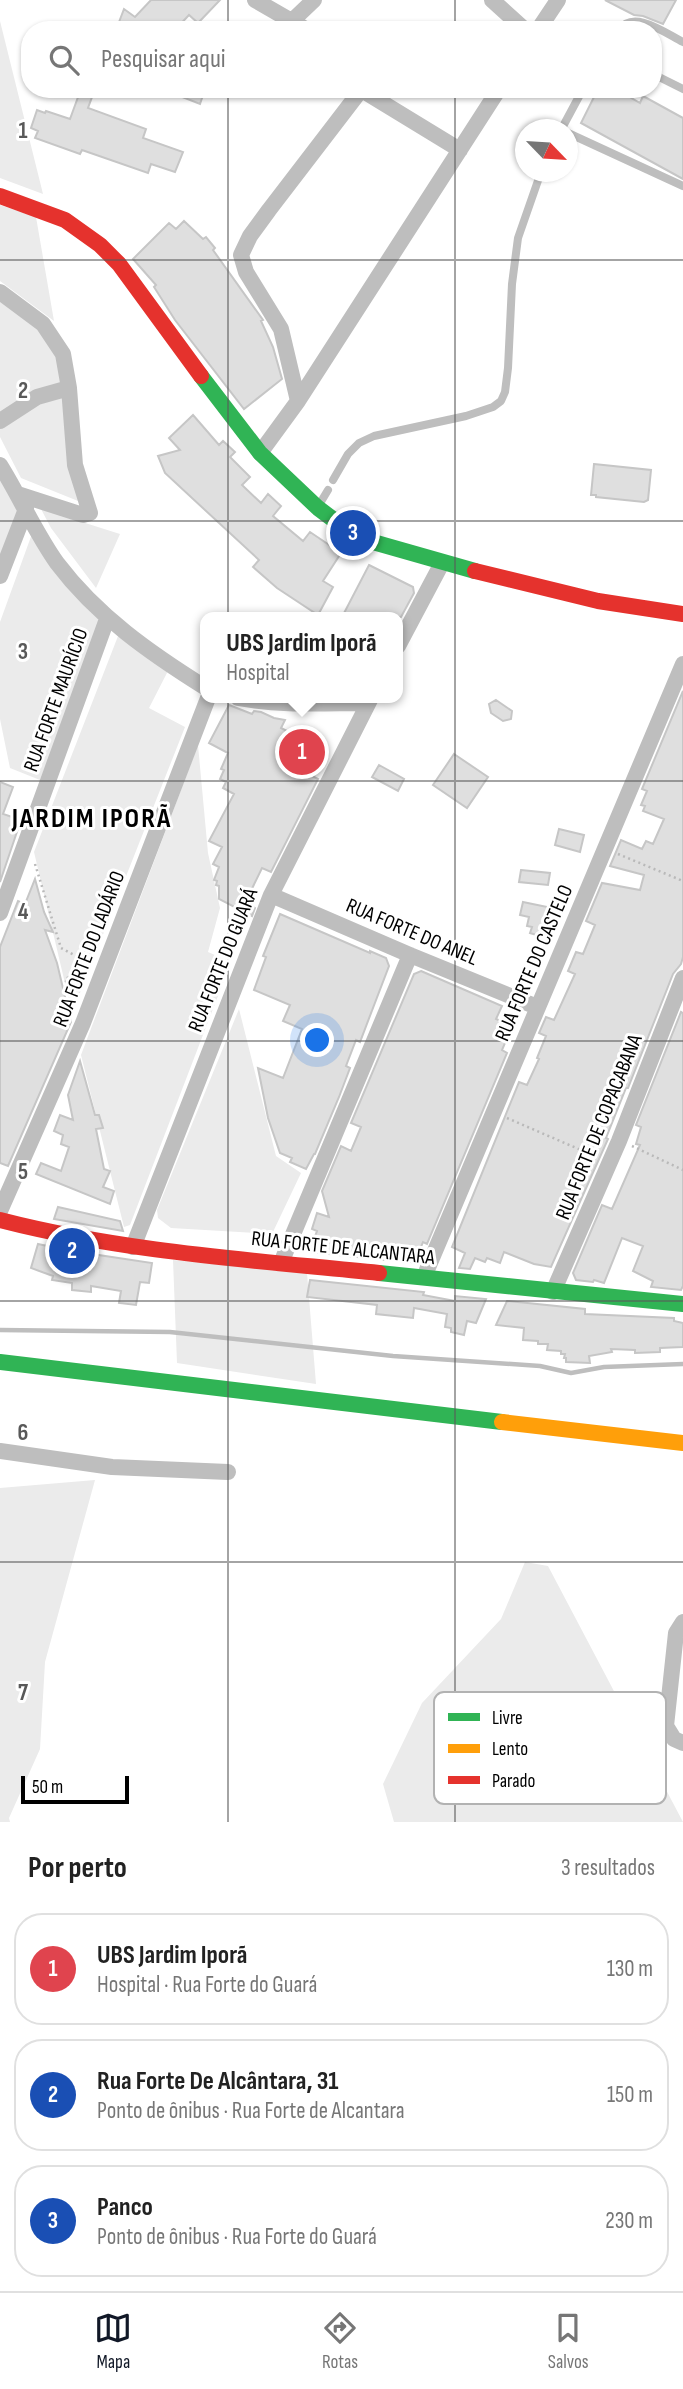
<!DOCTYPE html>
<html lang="pt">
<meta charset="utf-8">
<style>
:root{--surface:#fff;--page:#f6f6f6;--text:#222;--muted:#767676;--line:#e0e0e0;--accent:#111827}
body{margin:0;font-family:"Sofia Sans Condensed",sans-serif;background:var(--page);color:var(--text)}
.compass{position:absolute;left:515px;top:119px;width:63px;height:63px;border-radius:50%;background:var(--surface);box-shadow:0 2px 5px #0004;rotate:115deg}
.scale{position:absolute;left:21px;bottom:18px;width:108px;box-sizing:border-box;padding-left:7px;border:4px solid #000;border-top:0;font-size:19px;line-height:24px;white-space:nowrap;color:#000;-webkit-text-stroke:5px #fff;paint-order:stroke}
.you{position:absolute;left:318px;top:1041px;width:24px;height:24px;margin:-18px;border:5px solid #fff;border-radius:50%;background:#1a73e8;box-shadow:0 0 0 10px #1a73e833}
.badge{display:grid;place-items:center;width:46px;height:46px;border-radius:50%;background:var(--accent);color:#fff;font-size:23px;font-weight:700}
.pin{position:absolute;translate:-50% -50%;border:4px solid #fff;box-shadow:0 2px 7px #0006}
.popup{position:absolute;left:200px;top:612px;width:203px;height:91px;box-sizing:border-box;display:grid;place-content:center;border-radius:14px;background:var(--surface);filter:drop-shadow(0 2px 5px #0005);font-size:23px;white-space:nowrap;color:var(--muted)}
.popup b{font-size:26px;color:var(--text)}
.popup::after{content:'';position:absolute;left:50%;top:100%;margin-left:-14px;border:14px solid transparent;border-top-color:var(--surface)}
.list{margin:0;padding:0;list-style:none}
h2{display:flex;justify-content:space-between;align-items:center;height:91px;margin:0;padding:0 28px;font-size:30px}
h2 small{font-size:23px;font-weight:400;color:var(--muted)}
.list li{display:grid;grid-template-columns:46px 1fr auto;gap:21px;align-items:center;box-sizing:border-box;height:112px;margin:0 14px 14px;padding:0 14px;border:2px solid var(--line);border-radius:28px}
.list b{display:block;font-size:26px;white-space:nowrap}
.list p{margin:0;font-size:23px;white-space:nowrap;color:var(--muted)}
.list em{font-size:23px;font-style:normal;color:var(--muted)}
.icon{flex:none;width:38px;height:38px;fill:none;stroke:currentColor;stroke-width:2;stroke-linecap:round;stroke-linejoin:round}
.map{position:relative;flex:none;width:683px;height:1822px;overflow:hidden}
.search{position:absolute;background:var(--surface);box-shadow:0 2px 5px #0004;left:21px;right:21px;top:21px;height:77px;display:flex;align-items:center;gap:18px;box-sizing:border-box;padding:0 24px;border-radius:28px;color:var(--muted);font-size:26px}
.sheet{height:469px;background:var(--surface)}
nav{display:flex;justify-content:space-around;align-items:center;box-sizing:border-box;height:98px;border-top:2px solid var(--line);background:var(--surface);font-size:19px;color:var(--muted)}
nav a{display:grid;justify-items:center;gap:4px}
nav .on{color:var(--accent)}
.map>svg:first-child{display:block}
.green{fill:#ebebeb}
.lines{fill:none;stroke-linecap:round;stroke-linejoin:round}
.stream{stroke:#bebebe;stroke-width:4.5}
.building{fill:#dfdfdf;stroke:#c6c6c6;stroke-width:2}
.path{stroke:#b9b9b9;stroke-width:2.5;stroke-dasharray:2 3.5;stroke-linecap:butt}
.lane{stroke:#bebebe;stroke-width:8}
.street{stroke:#bebebe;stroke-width:16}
.fast{stroke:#30b455;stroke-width:16}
.slow{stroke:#ff9f0a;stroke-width:16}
.jam{stroke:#e5322d;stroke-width:16}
.grid{fill:none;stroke:#595959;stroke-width:2;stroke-opacity:0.55}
.labels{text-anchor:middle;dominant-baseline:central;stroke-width:6;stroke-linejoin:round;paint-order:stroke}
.street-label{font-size:21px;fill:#000;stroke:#fff}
.district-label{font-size:28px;font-weight:bold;letter-spacing:2px;fill:#000;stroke:#fff}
.key{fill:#fff;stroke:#b2b2b2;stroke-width:2}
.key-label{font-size:19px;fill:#000}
.grid-label{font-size:23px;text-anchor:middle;font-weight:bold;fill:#595959;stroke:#fff;stroke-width:6;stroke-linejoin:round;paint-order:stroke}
</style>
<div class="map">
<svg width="683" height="1822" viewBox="0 0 683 1822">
<rect width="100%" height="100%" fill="#fff"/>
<path class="green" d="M0,21L43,194L0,178Z
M0,205L36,217L54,321L0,281Z
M0,299C32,323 48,330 61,371L83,503L21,478L0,437Z
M0,474L20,511L0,560Z
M41,509L120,534L96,588L51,528Z
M33,531L103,619L40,780L10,768L0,719V622Z
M120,631L169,669L149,708L185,727L72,1013L34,852Z
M198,745L208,853L220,908L208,952L231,962L130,1225L124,1227L81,1055Z
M239,1009L276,1156L301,1173L272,1234L171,1228L158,1218L157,1210Z
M173,1260L307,1273L316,1384L177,1363Z
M95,1480L45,1662L40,1749L9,1818L10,1822H0V1488Z
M525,1562L548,1566L683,1822H394L383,1784L422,1703L501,1619Z"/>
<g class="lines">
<path class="stream" d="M0,1330L170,1332L393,1356L540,1366L571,1373L604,1367L683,1364"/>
</g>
<path class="building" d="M151,0H220L198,23L189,15L175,30H116L124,9L135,17Z
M605,0H676L663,24L643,16L634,15Z
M81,89H95L88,108L146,129L143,138L183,152L175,172L151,164L148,173L82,150L80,154L35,138L38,131L31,128L37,110L45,113L46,111L70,119Z
M162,89H205L200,104Z
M598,89H616L640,103L643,96L683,118V179L581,123Z
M184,221L203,239L206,237L215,248L213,250L263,320L261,321L273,347L282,379L244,409L175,320L154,287L156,285L133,259L169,223L176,229Z
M193,415L219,445L223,441L235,452L230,457L250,477L242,485L261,503L268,494L281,506L273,516L303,541L310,532L341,553L323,581L333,587L318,615L277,588L253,567L259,560L165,473L158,456L180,450L169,438Z
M594,464L651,470L648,500L644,502L596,497V495H591Z
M369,565L413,587L414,593L401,617H342Z
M683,691V957L681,964L673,974L628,1088H626L606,1138L608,1139L551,1267L534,1264L504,1252L500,1263L487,1258L485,1262L475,1258L470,1269L459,1268L465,1253L452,1247L519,1082L527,1085L539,1059L537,1058L546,1036L539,1033L546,1017L554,1020L575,974L568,971L576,952L583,954L595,925L586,921L602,883L640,890L644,875L610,866L621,840L642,849L646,841L653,844L664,819L643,811L645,806L641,805L647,791L642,789Z
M496,700L512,711L511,719L503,721L491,713L489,704Z
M229,705L252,714L254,711L261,712L274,718L285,720L281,728L322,749L308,774L318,779L271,872L262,868L246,901L255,908L252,916L219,899V886L216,885L217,881L214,880L219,867L213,864L222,847L209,841L234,794L223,788L226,782L220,779L224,770L221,769L228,753L209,743Z
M454,754L488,777L467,808L433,785Z
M379,765L404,779L398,791L372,777Z
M0,782L13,787L3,814L21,820L0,882Z
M559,829L584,835L580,852L555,845Z
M521,870L550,873L548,885L519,882Z
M35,879L44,912L53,932L45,930L57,963L71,1022L8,1166L0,1163V947L18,901L25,904Z
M523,902L552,908L549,921L545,920L540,936L530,933L532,927L527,926L529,917L520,915Z
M280,914L370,953V951L386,958L389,966L360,1042L356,1040L346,1066L350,1068L339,1097L315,1154H314L306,1169L290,1162L292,1158L280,1153L268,1118L258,1068L283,1078L302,1029L283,1021L290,1005L254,990L266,957L263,956Z
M421,971L502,1006L496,1019L512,1026L502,1050L507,1053L427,1244L423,1242L414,1263L396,1257L394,1261L309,1252L317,1231L312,1229L317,1213L329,1217L322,1191L341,1146L351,1151L361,1127L351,1123L414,974Z
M681,1012L683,1013V1286L681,1290L651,1287L653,1281L633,1271L643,1246L622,1238L604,1283L594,1280L593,1282L576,1280L573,1273L602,1205L612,1209L640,1145L636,1144L641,1127L636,1125Z
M80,1061L95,1115H99L103,1128L96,1129L104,1169L110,1171L103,1187L114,1191L110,1204L36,1174L41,1163L61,1171L69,1147L61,1144L63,1135L54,1131L60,1115L73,1120L68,1095Z
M58,1207L120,1221L123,1231L54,1219Z
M38,1244L57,1248L54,1259L84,1263L85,1253L152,1263L149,1283L140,1282L136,1305L119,1303L121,1291L91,1286V1292L72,1290V1283L52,1280L53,1276L31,1268Z
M310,1280L424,1292L423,1295L455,1301V1296L486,1299L476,1323L467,1321L464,1335L451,1332V1328L445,1327L447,1314L414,1308L413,1318L376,1314L377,1305L307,1297Z
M507,1301L585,1309V1314L674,1318V1321L683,1323V1347L660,1348V1352L635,1353V1350L611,1349L612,1352L589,1356L590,1363L566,1362V1358H564L565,1354H561V1351L547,1350L548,1344H538V1341L523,1340L524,1328L496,1325Z"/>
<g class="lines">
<path class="path" d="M618,854L683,881
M35,864L61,948L76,956L84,964L77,974L65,979L74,1000
M507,1118L597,1157
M632,1146L683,1170"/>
<path class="lane" d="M619,30C634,9 665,33 683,42
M653,74L683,89
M561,130L583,89
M568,133L683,186
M333,480L348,454L359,443L374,436L466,416L493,407L501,401L505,392L508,368L512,284L518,238L541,172
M319,505L328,490"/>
<path class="street" d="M255,0L307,30
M492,0L525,30
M293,20L314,0
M538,30L558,0
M360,89L460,150
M0,292L43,324L63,354L69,388
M298,401L281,329L246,272L241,255L250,236L269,210L361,90
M0,421L37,397L69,388L75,465L90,513L83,515L18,494
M260,453L298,401L499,89
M0,465C20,497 36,534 57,563C97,616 150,653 206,688
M0,576L26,509
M398,646L442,563
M238,698C281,706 324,703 368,703
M271,895L410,955L537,1007
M0,913L107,619
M0,1211L83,1023L208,698
M133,1247L271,895L371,698
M281,1263L410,955
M424,1277L683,664
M553,1292L619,1141L683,978
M0,1451L112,1467L228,1472
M683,1622L676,1633L666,1726L674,1739L683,1743"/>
<path class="fast" d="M201,376L260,453L318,508L346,529L373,542L475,571
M379,1273L683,1304
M0,1362L502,1422"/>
<path class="slow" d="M502,1422L683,1443"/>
<path class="jam" d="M0,196L65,220L100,245L119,264L201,376
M475,571L598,601L683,614
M0,1220C124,1252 252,1260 379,1273"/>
</g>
<path class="grid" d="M228,0V30M455,0V30M228,89V1822M455,89V1822M0,260H683M0,521H683M0,781H683M0,1041H683M0,1301H683M0,1562H683"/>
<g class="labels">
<g class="street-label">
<text transform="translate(56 700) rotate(-70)">RUA FORTE MAURÍCIO</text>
<text transform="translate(412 932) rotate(23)">RUA FORTE DO ANEL</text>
<text transform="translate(89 949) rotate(-69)">RUA FORTE DO LADÁRIO</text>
<text transform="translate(223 960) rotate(-68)">RUA FORTE DO GUARÁ</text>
<text transform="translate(534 963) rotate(-67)">RUA FORTE DO CASTELO</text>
<text transform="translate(599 1127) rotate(-68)">RUA FORTE DE COPACABANA</text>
<text transform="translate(343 1248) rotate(6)">RUA FORTE DE ALCANTARA</text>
</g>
<g class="district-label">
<text x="92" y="818">JARDIM IPORÃ</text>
</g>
</g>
<rect x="434" y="1692" width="232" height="112" rx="10" class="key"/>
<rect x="448" y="1713" width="32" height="8" fill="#30b455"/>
<rect x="448" y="1744" width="32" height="9" fill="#ff9f0a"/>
<rect x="448" y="1776" width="32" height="8" fill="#e5322d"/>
<g class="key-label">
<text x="492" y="1724">Livre</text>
<text x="492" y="1755">Lento</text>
<text x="492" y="1787">Parado</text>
</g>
<g class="grid-label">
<text x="23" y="138">1</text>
<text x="23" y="398">2</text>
<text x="23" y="659">3</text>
<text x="23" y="919">4</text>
<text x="23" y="1179">5</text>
<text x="23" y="1440">6</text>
<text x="23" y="1700">7</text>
</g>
</svg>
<svg class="compass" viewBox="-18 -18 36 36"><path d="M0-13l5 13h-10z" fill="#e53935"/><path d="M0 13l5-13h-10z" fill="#767676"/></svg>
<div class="scale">50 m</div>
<div class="you"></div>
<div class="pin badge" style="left:302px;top:752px;background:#e0444e">1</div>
<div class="popup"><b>UBS Jardim Iporã</b>Hospital</div>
<div class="pin badge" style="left:72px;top:1251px;background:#1a4fb4">2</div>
<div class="pin badge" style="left:353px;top:533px;background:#1a4fb4">3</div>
<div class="search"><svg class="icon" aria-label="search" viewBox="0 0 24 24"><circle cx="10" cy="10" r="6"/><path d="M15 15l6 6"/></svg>Pesquisar aqui</div>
</div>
<section class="sheet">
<h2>Por perto<small>3 resultados</small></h2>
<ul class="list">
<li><span class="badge" style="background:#e0444e">1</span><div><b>UBS Jardim Iporã</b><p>Hospital · Rua Forte do Guará</p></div><em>130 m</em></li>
<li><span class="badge" style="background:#1a4fb4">2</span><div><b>Rua Forte De Alcântara, 31</b><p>Ponto de ônibus · Rua Forte de Alcantara</p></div><em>150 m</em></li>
<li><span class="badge" style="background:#1a4fb4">3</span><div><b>Panco</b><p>Ponto de ônibus · Rua Forte do Guará</p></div><em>230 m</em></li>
</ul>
</section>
<nav>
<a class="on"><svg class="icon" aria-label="map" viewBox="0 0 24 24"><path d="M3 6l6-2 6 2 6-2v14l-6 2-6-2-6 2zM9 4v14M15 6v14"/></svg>Mapa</a>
<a><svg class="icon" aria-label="directions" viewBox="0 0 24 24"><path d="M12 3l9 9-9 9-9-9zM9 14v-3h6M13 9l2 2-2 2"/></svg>Rotas</a>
<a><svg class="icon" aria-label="saved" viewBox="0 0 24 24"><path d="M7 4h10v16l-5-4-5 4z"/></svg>Salvos</a>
</nav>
